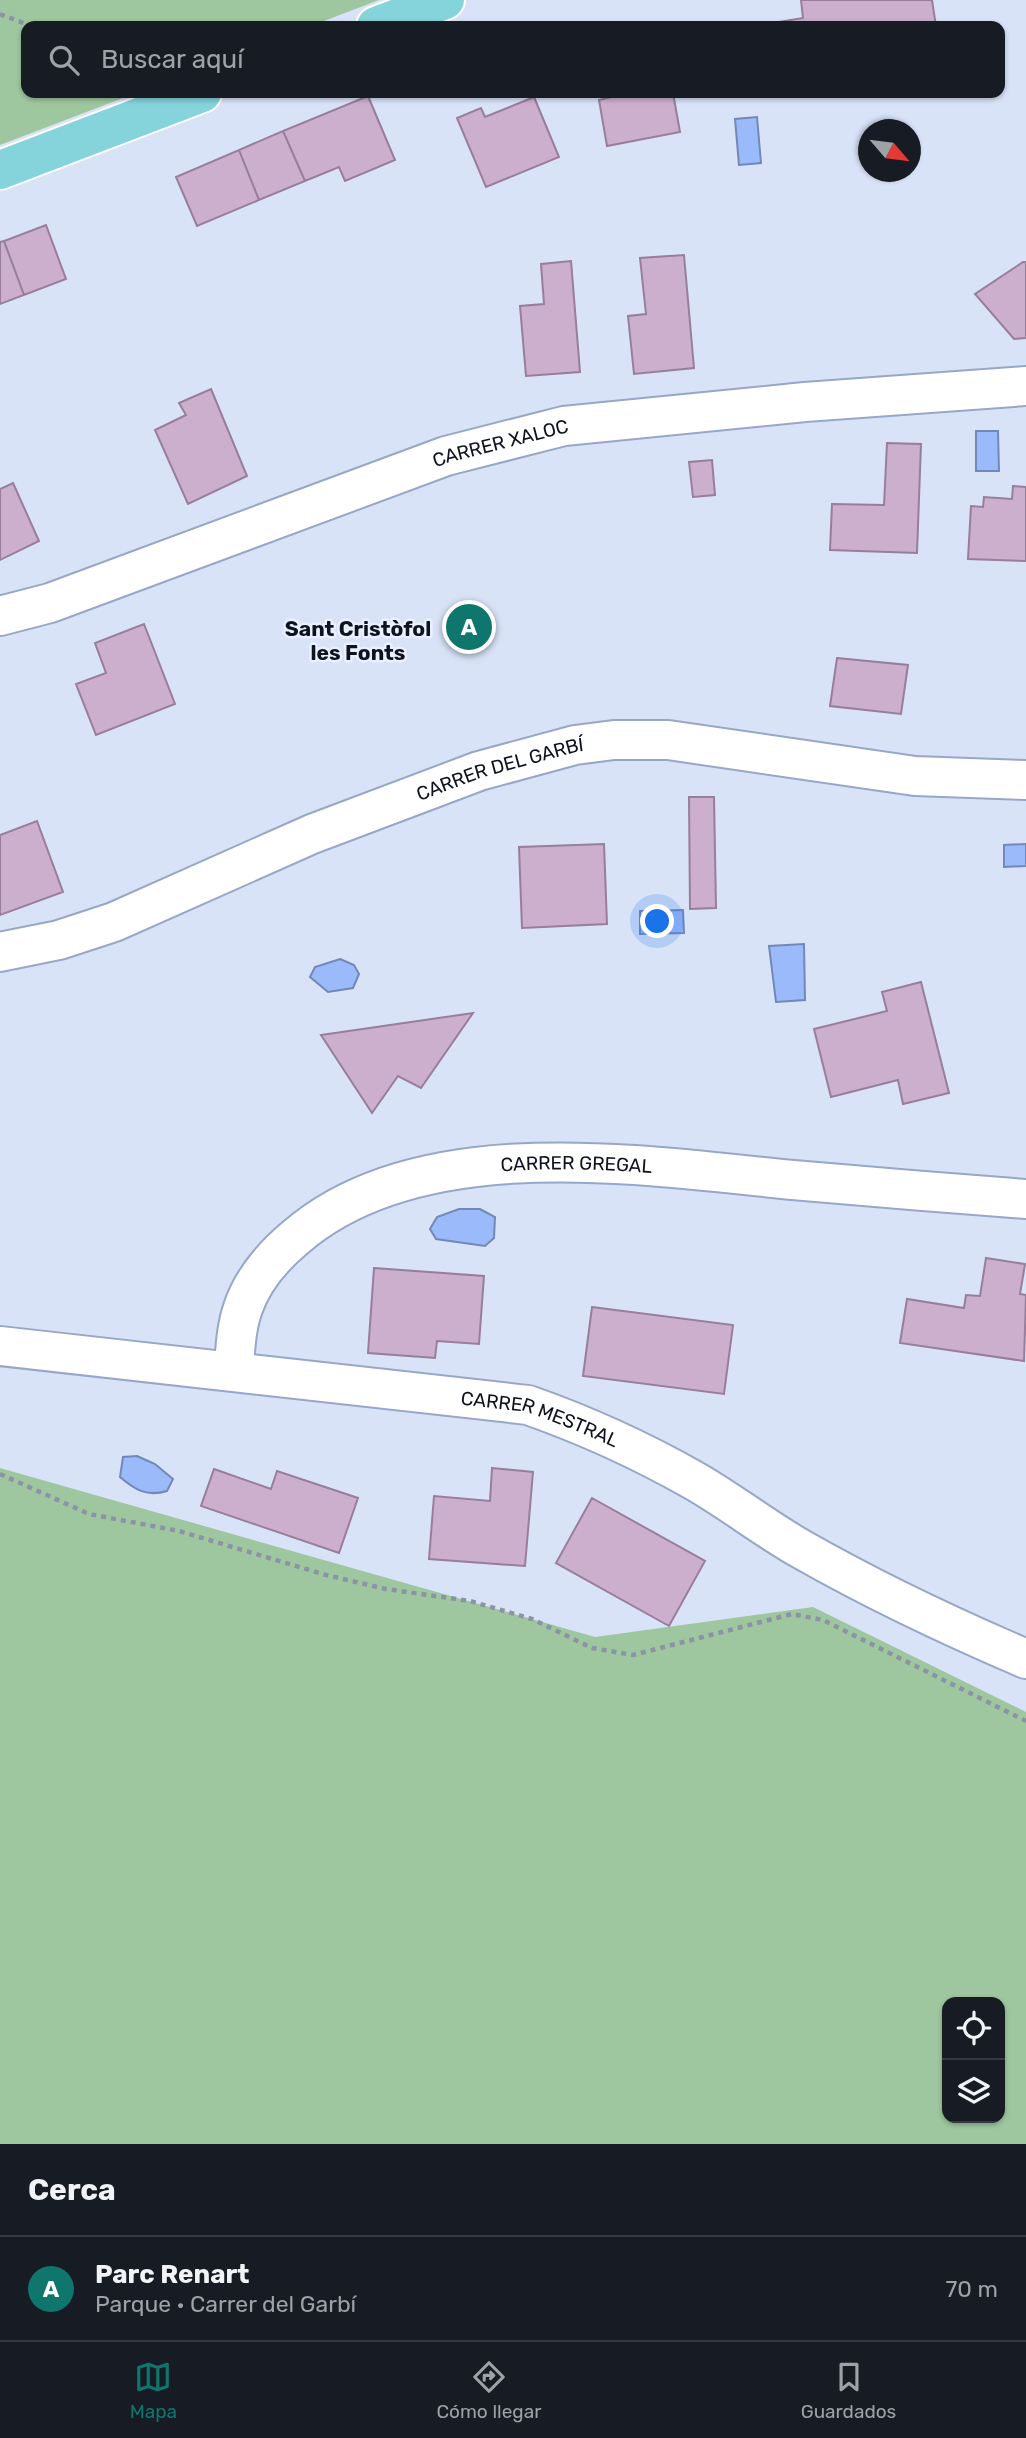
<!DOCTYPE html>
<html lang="es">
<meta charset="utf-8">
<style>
:root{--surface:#171b24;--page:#20242c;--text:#f1f3f6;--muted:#9ea1a6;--line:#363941;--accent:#0f766e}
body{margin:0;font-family:Rubik,sans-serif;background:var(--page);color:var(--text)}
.controls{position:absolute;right:21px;bottom:21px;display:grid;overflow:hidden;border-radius:14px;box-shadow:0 2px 5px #0004}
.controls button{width:63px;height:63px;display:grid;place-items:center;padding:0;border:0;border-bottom:2px solid var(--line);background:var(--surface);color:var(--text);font:35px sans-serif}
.compass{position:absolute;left:858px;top:119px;width:63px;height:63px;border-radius:50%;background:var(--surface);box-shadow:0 2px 5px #0004;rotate:118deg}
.you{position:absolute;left:658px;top:922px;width:24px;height:24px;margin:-18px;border:5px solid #fff;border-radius:50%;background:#1a73e8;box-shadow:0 0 0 10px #1a73e833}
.badge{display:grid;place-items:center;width:46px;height:46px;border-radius:50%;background:var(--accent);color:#fff;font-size:23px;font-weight:700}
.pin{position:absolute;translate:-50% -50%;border:4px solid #fff;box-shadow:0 2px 7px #0006}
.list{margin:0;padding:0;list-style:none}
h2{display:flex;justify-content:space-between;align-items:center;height:91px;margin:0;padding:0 28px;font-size:30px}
h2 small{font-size:23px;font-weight:400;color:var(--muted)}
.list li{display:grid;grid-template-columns:46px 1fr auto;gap:21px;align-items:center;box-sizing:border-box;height:105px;padding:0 28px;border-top:2px solid var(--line)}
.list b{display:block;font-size:26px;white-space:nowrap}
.list p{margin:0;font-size:23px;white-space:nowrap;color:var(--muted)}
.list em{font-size:23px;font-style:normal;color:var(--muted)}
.icon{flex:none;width:38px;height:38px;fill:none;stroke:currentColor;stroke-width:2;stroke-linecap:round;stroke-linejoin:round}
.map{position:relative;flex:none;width:1026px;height:2144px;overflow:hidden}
.search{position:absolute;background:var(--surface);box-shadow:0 2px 5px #0004;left:21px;right:21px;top:21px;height:77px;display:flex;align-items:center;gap:18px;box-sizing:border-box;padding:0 24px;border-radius:14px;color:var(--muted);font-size:26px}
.sheet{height:196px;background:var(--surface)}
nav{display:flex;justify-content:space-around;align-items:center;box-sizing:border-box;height:98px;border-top:2px solid var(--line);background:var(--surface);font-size:19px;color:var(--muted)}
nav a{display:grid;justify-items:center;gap:4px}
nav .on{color:var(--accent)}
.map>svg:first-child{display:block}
.green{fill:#9fc79f;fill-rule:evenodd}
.water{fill:#9bbafa;stroke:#7188b8;stroke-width:2}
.building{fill:#cbafcd;stroke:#987e9a;stroke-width:2}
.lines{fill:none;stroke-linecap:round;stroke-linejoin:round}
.minor-casing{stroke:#97a7c8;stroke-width:42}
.major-casing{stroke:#fff;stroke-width:42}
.path{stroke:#8b93a5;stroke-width:4.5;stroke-dasharray:5 5;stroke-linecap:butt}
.minor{stroke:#fff;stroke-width:38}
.major{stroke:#85d3db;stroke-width:38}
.labels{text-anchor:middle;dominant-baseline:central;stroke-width:5;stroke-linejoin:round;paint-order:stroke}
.street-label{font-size:19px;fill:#0e131f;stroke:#e9f0ff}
.neighbourhood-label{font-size:21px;font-weight:bold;fill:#0e131f;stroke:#e9f0ff}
</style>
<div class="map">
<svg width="1026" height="2144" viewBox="0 0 1026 2144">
<rect width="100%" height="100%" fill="#d9e3f8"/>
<path class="green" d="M0,0H379L311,26H26V93H136L0,145Z
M0,1468L595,1637L813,1607L1026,1712V2144H0ZM1000,2002V2118H947V2002Z"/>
<path class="water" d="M757,117L761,163L739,165L735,119Z
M976,431H998L999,471H976Z
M1026,844V866L1004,867V845Z
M683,910L684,933L640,934V911Z
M804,944L805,1000L776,1002L769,946Z
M340,959L354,965L359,974L353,988L328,992L310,977L315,967Z
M459,1209H480L495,1217L494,1238L485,1246L436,1239L430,1229L437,1217Z
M137,1456L155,1464L173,1479L167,1491C147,1497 135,1490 120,1477L123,1457Z"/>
<path class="building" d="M801,0H932L936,26H754L803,18Z
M628,93H673L680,132L607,146L599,100Z
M368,96L395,160L345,181L339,167L305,181L283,131Z
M534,97L559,157L486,187L457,118L481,108L485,117Z
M283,131L305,181L259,200L239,150Z
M239,150L259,200L197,226L176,177Z
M46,225L66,279L24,295L4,241Z
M4,241L24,295L0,304V242Z
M684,255L694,368L634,374L628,316L646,314L640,258Z
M571,261L580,372L526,376L520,306L544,304L541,264Z
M1023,262H1026V338L1014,339L975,294Z
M211,389L247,476L188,504L155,430L186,415L179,403Z
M887,443L921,444L917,553L830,550L832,504L884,505Z
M712,460L715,495L693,497L689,462Z
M13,483L39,541L0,560V489Z
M1013,486L1026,487V561L968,559L971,506L983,507L984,497L1012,499Z
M144,624L175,704L96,735L76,684L106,673L95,643Z
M837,658L908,665L901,714L830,706Z
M689,797H714L716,908L690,909Z
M37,821L63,892L0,915V835Z
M604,844L607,924L522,928L519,847Z
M921,982L949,1093L903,1104L898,1080L831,1097L814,1029L887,1011L882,992Z
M473,1013L421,1088L398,1076L372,1113L321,1035Z
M986,1258L1025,1264L1020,1294L1026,1295L1024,1361L900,1343L907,1299L964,1308L966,1295L980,1296Z
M374,1268L484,1276L479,1344L437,1341L435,1358L368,1353Z
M592,1307L733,1325L724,1394L583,1376Z
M492,1468L533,1472L525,1566L429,1559L434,1496L490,1501Z
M214,1469L271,1489L277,1471L358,1498L339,1553L201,1506Z
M592,1498L705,1561L669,1626L556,1563Z"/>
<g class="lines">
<defs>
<g id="minor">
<path id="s1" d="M0,616L50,603L446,456L564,426L805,402L1026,386"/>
<path id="s2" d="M0,952L59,940L114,922L312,834L479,771L575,745L614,740H668L915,776L1026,780"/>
<path id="s3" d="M0,1346L528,1405C585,1425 640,1450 693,1480C730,1501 764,1528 801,1549C873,1590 949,1626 1026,1659"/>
<path id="s4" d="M234,1371C235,1350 236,1328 243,1308C253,1279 273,1256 296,1237C420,1130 642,1165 793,1180C871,1187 948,1193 1026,1199"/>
</g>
<path id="major" d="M376,26L445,0
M0,170L202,93"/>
</defs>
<use href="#minor" class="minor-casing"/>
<use href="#major" class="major-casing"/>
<path class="path" d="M0,14L31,26
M0,1474L89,1514L179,1531L326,1575L386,1589L470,1601L532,1619L592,1648L633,1655L792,1614L823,1620L1026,1721"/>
<use href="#minor" class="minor"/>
<use href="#major" class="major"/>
</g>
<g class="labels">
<g class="street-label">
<text stroke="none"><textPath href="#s1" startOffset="530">CARRER XALOC</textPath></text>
<text stroke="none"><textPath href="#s2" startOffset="534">CARRER DEL GARBÍ</textPath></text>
<text stroke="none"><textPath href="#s4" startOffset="450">CARRER GREGAL</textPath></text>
<text stroke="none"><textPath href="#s3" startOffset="546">CARRER MESTRAL</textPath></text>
</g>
<g class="neighbourhood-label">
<text x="358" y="628">Sant Cristòfol<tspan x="358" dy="24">les Fonts</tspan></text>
</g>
</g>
</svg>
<div class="controls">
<button><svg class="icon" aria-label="locate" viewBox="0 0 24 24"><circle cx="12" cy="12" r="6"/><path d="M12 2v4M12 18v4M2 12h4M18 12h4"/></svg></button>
<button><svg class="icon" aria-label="layers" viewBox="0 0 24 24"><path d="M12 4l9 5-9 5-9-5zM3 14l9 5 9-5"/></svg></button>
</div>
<svg class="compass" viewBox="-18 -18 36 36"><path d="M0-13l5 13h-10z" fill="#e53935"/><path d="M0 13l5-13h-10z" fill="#9ea1a6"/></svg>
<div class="you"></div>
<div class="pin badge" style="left:469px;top:627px">A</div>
<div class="search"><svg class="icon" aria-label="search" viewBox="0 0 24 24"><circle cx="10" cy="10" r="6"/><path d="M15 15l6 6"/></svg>Buscar aquí</div>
</div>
<section class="sheet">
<h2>Cerca<small></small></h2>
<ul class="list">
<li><span class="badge">A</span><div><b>Parc Renart</b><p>Parque · Carrer del Garbí</p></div><em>70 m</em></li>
</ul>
</section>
<nav>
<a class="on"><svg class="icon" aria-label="map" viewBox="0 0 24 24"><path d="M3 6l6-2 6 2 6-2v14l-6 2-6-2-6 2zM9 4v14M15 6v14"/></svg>Mapa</a>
<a><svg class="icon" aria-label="directions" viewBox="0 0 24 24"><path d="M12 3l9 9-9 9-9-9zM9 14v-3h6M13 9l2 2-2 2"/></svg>Cómo llegar</a>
<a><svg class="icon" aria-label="saved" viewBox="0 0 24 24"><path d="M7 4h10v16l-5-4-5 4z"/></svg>Guardados</a>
</nav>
